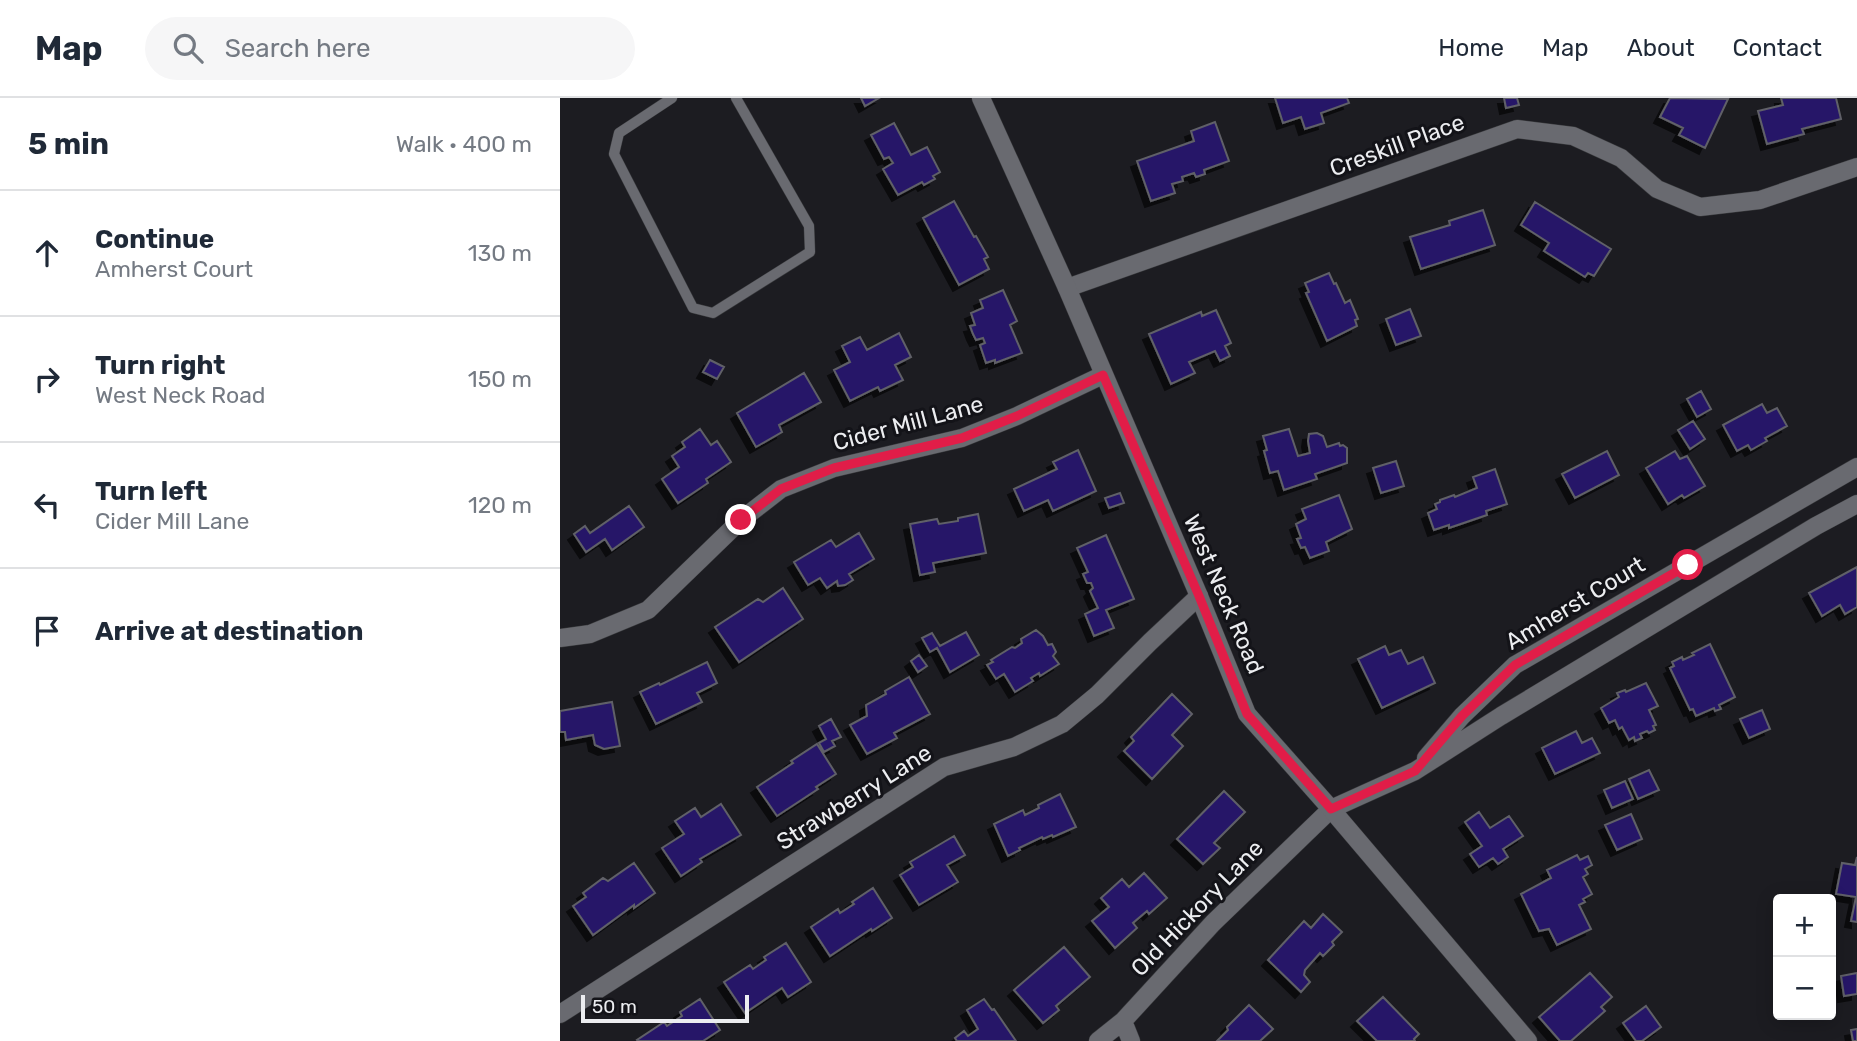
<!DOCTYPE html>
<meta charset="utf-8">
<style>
:root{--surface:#fff;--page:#f6f6f7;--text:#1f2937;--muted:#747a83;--line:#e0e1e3}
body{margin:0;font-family:Rubik,sans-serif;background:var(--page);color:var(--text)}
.controls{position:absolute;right:21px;bottom:21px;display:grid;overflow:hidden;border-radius:7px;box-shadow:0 4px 18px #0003}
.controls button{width:63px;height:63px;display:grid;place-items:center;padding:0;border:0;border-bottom:2px solid var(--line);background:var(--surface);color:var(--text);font:35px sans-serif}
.scale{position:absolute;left:21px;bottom:18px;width:168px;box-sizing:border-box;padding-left:7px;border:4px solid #ecedf0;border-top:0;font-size:19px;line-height:24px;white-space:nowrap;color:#ecedf0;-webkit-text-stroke:5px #131318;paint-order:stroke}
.stop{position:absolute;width:21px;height:21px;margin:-16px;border:5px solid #e11d48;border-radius:50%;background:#fff}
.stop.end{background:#e11d48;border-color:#fff;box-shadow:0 2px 7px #0008}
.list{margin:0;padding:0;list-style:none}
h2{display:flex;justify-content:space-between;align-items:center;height:91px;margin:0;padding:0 28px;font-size:30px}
h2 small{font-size:23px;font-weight:400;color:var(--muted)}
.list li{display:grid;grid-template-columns:46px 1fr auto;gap:21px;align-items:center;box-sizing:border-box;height:126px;padding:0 28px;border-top:2px solid var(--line)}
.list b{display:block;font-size:26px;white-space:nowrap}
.list p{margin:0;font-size:23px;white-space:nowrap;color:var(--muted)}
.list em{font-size:23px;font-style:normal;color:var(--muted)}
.icon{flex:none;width:38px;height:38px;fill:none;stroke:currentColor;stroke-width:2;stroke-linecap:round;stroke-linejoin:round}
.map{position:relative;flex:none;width:1297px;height:943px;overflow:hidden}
header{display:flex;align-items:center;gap:42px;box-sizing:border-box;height:98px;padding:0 35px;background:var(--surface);border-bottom:2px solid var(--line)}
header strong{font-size:33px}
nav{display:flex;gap:38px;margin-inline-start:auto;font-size:24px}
.search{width:490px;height:63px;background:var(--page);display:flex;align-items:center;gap:18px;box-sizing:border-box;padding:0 24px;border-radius:38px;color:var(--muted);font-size:26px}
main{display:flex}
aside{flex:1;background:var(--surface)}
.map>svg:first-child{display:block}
.building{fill:#261968;stroke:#606067;stroke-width:2;filter:url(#shadow)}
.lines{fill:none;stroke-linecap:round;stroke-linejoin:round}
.service-casing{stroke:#393a3d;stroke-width:11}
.minor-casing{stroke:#393a3d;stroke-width:19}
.tertiary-casing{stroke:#393a3d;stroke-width:19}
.service{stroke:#696a70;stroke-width:10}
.minor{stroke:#696a70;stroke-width:18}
.tertiary{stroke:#696a70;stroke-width:18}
.route{stroke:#e11d48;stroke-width:9}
.labels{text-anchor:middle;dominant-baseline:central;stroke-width:6;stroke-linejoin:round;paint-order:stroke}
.street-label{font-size:23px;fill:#ecedf0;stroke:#131318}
</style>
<header>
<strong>Map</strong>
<div class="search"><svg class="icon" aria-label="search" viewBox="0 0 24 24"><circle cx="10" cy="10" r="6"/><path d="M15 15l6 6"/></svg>Search here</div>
<nav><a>Home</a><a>Map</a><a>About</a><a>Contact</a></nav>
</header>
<main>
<aside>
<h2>5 min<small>Walk · 400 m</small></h2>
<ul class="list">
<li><svg class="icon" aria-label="ahead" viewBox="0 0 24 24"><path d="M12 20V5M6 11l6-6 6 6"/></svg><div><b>Continue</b><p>Amherst Court</p></div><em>130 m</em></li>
<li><svg class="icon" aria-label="right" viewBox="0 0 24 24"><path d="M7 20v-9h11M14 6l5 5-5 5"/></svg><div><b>Turn right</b><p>West Neck Road</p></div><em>150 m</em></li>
<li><svg class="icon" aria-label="left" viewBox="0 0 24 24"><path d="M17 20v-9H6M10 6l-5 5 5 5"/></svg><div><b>Turn left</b><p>Cider Mill Lane</p></div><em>120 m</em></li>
<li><svg class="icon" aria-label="arrive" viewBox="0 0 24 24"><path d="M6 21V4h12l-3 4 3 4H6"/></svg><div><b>Arrive at destination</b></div></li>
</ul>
</aside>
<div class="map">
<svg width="1297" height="943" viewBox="0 0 1297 943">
<defs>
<filter id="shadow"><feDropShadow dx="-6" dy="6" stdDeviation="0" flood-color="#0009"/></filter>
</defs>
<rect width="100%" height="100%" fill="#1c1c21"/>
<path class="building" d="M301,0H319L305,8Z
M715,0H787L789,5L761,15L764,25L745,31L741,19L723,25Z
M944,0H957L959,7L946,10Z
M1110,0L1168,1L1145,50L1119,37L1123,30L1100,19Z
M1221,0H1276L1281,21L1242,31L1244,36L1207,46L1198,13L1223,7Z
M655,24L669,63L644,72L645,76L636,79L634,75L622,79L623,83L612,86L615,95L591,103L577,63L634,43L631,33Z
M334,25L351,57L367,49L380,74L373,78L375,81L364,87L362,84L338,97L323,71L333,65L329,59L324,61L311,37Z
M394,103L414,139L416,138L428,159L424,161L429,171L399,187L363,120Z
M975,104L1051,151L1034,178L1028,175L1025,179L984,153L989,145L961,127Z
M923,112L935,147L861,171L850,139L890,127L889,123Z
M769,175L774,186L776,185L785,205L790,202L798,221L795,222L797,228L767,243L746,195L749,194L745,185Z
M443,192L457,223L450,227L462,255L435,265V262L426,265L420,247L425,245L423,240L416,242L413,236L410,228L415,227L411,215L423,210L420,202Z
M850,211L861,238L836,247L826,221Z
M656,212L671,245L665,248L670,258L660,263L655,253L629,264L635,275L611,286L589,236L641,214L642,218Z
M339,235L351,259L335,267L343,282L320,293L318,289L290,303L274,272L290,264L282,248L300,239L307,252Z
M150,262L164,269L157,281L143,274Z
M244,275L261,304L219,327L222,334L196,349L177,315Z
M1141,293L1151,311L1137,319L1127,301Z
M1202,306L1207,315L1217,310L1227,328L1205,340L1207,343L1191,352L1188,347L1177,353L1163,327Z
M1133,323L1145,341L1130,351L1118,332Z
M140,331L151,347L157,343L171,364L146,381L148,385L118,405L102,381L119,369L112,358L125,349L122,344Z
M729,331L738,358L750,355L748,343L749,336L757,335L763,338L767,349L779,345L780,348L783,347L787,350V365L755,376L757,381L724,392L718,373L710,375L704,353L707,352L703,338Z
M518,352L536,393L493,413L488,402L464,413L454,391L497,371L493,364Z
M1047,353L1059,377L1015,400L1002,376Z
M1115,353L1120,361L1127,358L1145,388L1124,400L1122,397L1108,406L1086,370Z
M836,363L844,388L821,395L813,370Z
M935,371L947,406L926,413L927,417L889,430V427L874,432L868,415L877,411L875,406L880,404V402L894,397L895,399L917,390L913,379Z
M560,395L564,405L549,410L545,400Z
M779,397L792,431L766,444L769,453L750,460L745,449L741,450L737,441L741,440L736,426L746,421L742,411Z
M69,408L84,429L52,452L45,441L26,454L14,436L25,428L30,435Z
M418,416L426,455L373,465L375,474L360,477L350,426L377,421L379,426L398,423V420Z
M299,435L314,461L289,476L293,482L285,487L278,488L277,483L267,490L260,480L248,487L234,464L271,442L276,449Z
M546,437L574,501L546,512L554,530L534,538L525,516L538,510L530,493L533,490L531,485H527L523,476L528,474L517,450Z
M1297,469V509L1285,516L1280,507L1262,518L1249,495Z
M223,490L243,521L179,564L155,529L198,501L203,504Z
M476,532L483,538L488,547L492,546L496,554L493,558L499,566L480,578L479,575L471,580L473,583L455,594L444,576L436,581L427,567L433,564L431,562L452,549L455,550L462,545L461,541Z
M406,534L419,557L390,574L377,550L370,554L362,540L372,535L380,548Z
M1150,546L1175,599L1159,607L1161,611L1155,613L1154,610L1136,618L1133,611L1130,612L1110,570L1114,568L1112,564L1122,559L1123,562L1134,557L1132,555Z
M825,548L829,557L841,552L848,566L863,559L875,585L822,610L798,561Z
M359,557L367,568L358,574L351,563Z
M147,564L157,585L137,595L142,604L96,626L80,594L99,585L100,587Z
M349,579L370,616L334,635L337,640L307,656L290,627L307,618L306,607L326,596L325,593Z
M1086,585L1098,608L1089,612L1096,627L1093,628L1095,632L1089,635L1087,633L1080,636L1082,640L1075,643L1074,639L1069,642L1062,629L1059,631L1055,622L1049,625L1041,610L1059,599L1057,595L1065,592L1066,594Z
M612,596L632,616L612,637L623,648L592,681L564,653L574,643L571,639Z
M52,604L60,648L44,651L35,647L33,637L6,642L5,634H0V613Z
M1202,612L1210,631L1189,640L1180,621Z
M271,621L281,639L272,643L275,648L264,654L259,645L266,641L259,628Z
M1016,633L1022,645L1032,640L1040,655L995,676L982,650Z
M257,646L276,676L256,689L258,691L217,718L197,689L233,665L231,663Z
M1089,672L1099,692L1078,701L1069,681Z
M1065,683L1073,701L1052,710L1044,692Z
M664,693L685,714L654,745L660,750L643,766L617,741Z
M500,696L516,729L493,739L492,737L483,741L482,739L459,750L460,752L448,758L434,726L463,712L465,717L479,710L478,707Z
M161,706L181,737L140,761L142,764L121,778L102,750L124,736L115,723L135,710L141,719Z
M919,714L930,730L949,718L963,738L943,751L948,759L938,766L933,760L919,769L910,756L922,748L905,724Z
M1071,716L1082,741L1057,752L1045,727Z
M394,738L405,757L387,767L398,784L359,807L340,777L353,769L350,764Z
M1017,757L1020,762L1028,758L1032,767L1025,771L1028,776L1023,779L1032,796L1023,801L1025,804L1019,807L1031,831L997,847L989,831L979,833L961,796L991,780L987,772Z
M1297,759V824L1291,823L1296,799L1276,796L1282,765L1295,767Z
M74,765L95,795L74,810V807L33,837L13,808L26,799L23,795L43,780L48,783Z
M584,775L607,800L589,816L587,813L573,825L577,830L555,850L532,823L549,809L541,800L562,781L569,789Z
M313,790L332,820L312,833L311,831L270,858L251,829L278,811L280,815L294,806L292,804Z
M763,816L782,834L772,844L774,847L763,858L760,855L745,872L744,877L750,884L741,894L708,862L744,823L751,830Z
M226,845L251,884L228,899L222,890L185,915L164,884L190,867L193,871L206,862L204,859Z
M504,849L530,879L496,908L499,912L483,925L454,892Z
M1030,875L1052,899L1041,909L1045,913L1011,943H1000L979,919Z
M1297,875V896L1284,898L1281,878Z
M823,899L859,936L854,941L855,943H817L797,923Z
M140,901L160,932L143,943H78L77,942L104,924L107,928L122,918L120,914Z
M424,901L432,912L434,911L456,943H397L395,940L404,933L408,938L418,931L407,912Z
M689,907L713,931L700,943H657L668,932L667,929Z
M1086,908L1101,929L1082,943H1076L1063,925Z
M1297,931V943H1293L1291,932Z"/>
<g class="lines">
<defs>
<path id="service" d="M112,0L59,35L54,56L133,210L153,215L250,154L249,128L176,0"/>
<path id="minor" d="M507,190L957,31L1013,38L1061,60L1097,91L1140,109L1200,102L1297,69
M0,540L30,536L88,512L181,422L221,391L274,370L402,340L457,318L543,277
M866,660L902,618L955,567L1297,369
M0,916L384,669L454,649L502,626L537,597L590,544L639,498
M563,923L571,943
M538,943L563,923L653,825L771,711L855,673L941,618L1256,428L1297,406"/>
<path id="tertiary" d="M421,0L507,190L639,498L687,616L771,711L968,943"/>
</defs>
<use href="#service" class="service-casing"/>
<use href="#minor" class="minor-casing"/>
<use href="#tertiary" class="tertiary-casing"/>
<use href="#service" class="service"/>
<use href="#minor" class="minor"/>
<use href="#tertiary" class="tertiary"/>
</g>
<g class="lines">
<path class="route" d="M181,422L221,391L274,370L402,340L457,318L543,277L639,498L687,616L771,711L855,673L902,618L955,567L1128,467"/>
</g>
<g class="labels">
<g class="street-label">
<text transform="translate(837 47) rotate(-20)">Creskill Place</text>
<text transform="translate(348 325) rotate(-15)">Cider Mill Lane</text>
<text transform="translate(664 496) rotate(67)">West Neck Road</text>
<text transform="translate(1015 505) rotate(-31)">Amherst Court</text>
<text transform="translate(294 699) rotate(-32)">Strawberry Lane</text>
<text transform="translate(637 810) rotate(-46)">Old Hickory Lane</text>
</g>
</g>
</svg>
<div class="controls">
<button>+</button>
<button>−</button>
</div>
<div class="scale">50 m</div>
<div class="stop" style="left:1128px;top:467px"></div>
<div class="stop end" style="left:181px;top:422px"></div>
</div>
</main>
